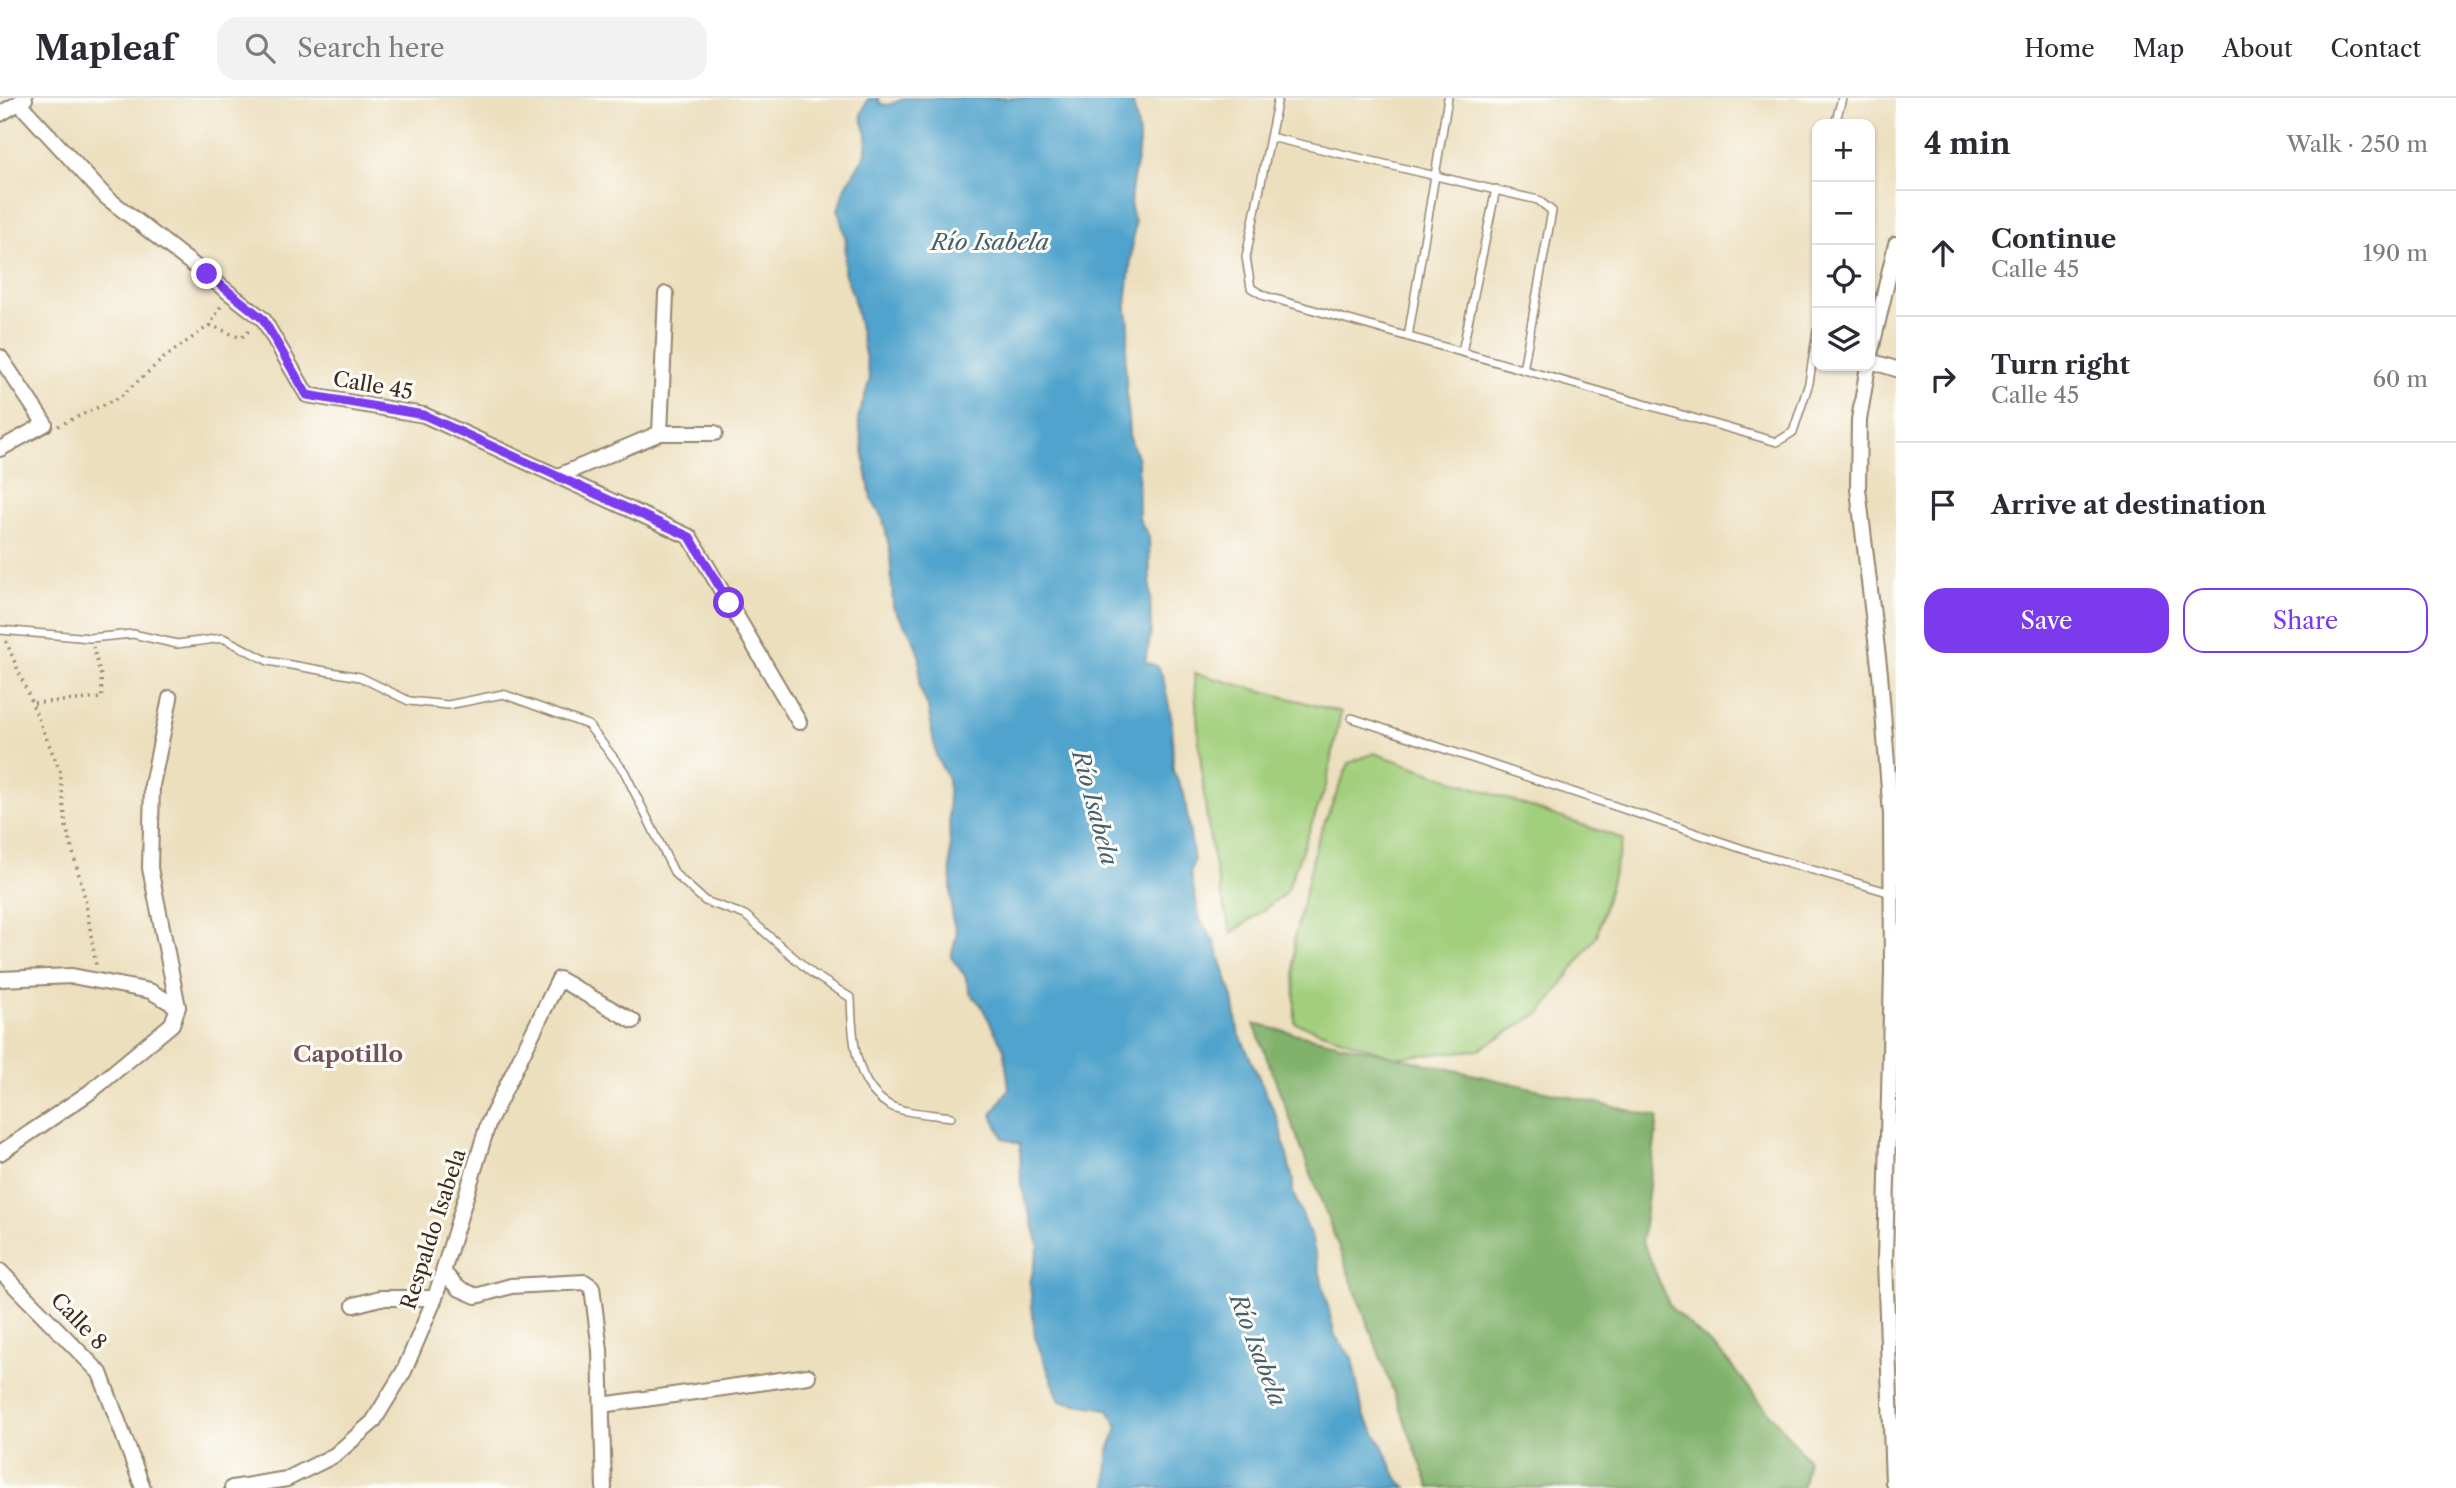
<!DOCTYPE html>
<meta charset="utf-8">
<style>
:root{--surface:#fff;--page:#f2f2f3;--text:#2b2b33;--muted:#7c7c81;--line:#e1e1e2;--accent:#7c3aed}
body{margin:0;font-family:"Libre Caslon Text",serif;background:var(--page);color:var(--text)}
.controls{position:absolute;right:21px;top:21px;display:grid;overflow:hidden;border-radius:14px;box-shadow:0 2px 5px #0004}
.controls button{width:63px;height:63px;display:grid;place-items:center;padding:0;border:0;border-bottom:2px solid var(--line);background:var(--surface);color:var(--text);font:35px sans-serif}
.stop{position:absolute;width:21px;height:21px;margin:-16px;border:5px solid #7c3aed;border-radius:50%;background:#fff}
.stop.end{background:#7c3aed;border-color:#fff;box-shadow:0 2px 7px #0008}
.list{margin:0;padding:0;list-style:none}
h2{display:flex;justify-content:space-between;align-items:center;height:91px;margin:0;padding:0 28px;font-size:30px}
h2 small{font-size:23px;font-weight:400;color:var(--muted)}
.list li{display:grid;grid-template-columns:46px 1fr auto;gap:21px;align-items:center;box-sizing:border-box;height:126px;padding:0 28px;border-top:2px solid var(--line)}
.list b{display:block;font-size:26px;white-space:nowrap}
.list p{margin:0;font-size:23px;white-space:nowrap;color:var(--muted)}
.list em{font-size:23px;font-style:normal;color:var(--muted)}
.actions{display:flex;gap:14px;padding:21px 28px}
.actions a{flex:1;padding:16px 0;border:2px solid var(--accent);border-radius:21px;text-align:center;font-size:24px;color:var(--accent)}
.actions .main{background:var(--accent);color:#fff}
.icon{flex:none;width:38px;height:38px;fill:none;stroke:currentColor;stroke-width:2;stroke-linecap:round;stroke-linejoin:round}
.map{position:relative;flex:none;width:1896px;height:1390px;overflow:hidden}
header{display:flex;align-items:center;gap:42px;box-sizing:border-box;height:98px;padding:0 35px;background:var(--surface);border-bottom:2px solid var(--line)}
header strong{font-size:33px}
nav{display:flex;gap:38px;margin-inline-start:auto;font-size:24px}
.search{width:490px;height:63px;background:var(--page);display:flex;align-items:center;gap:18px;box-sizing:border-box;padding:0 24px;border-radius:21px;color:var(--muted);font-size:26px}
main{display:flex}
aside{flex:1;background:var(--surface)}
.map>svg:first-child{display:block}
.green{fill:#a2cf7d;stroke:#6e7c4e;stroke-width:2}
.forest{fill:#81b26c;stroke:#5e6e45;stroke-width:2}
.water{fill:#50a3cc;stroke:#466675;stroke-width:2}
.lines{fill:none;stroke-linecap:round;stroke-linejoin:round}
.service-casing{stroke:#94846e;stroke-width:10}
.minor-casing{stroke:#94846e;stroke-width:18}
.path{stroke:#94846e;stroke-width:3.5;stroke-dasharray:2 5;stroke-linecap:butt}
.service{stroke:#fff;stroke-width:7}
.minor{stroke:#fff;stroke-width:14}
.route{stroke:#7c3aed;stroke-width:9}
.labels{text-anchor:middle;dominant-baseline:central;stroke-width:6;stroke-linejoin:round;paint-order:stroke}
.street-label{font-size:21px;fill:#3b2a1e;stroke:#fdfcf7}
.water-label{font-size:23px;font-style:italic;fill:#44606c;stroke:#fdfcf7}
.neighbourhood-label{font-size:23px;font-weight:bold;fill:#74525b;stroke:#fdfcf7}
</style>
<header>
<strong>Mapleaf</strong>
<div class="search"><svg class="icon" aria-label="search" viewBox="0 0 24 24"><circle cx="10" cy="10" r="6"/><path d="M15 15l6 6"/></svg>Search here</div>
<nav><a>Home</a><a>Map</a><a>About</a><a>Contact</a></nav>
</header>
<main>
<div class="map">
<svg width="1896" height="1390" viewBox="0 0 1896 1390">
<rect width="100%" height="100%" fill="#fdfcf7"/>
<filter id="ink" filterUnits="userSpaceOnUse"><feTurbulence type="fractalNoise" baseFrequency=".0143" numOctaves="2"/><feDisplacementMap in="SourceGraphic" scale="14" xChannelSelector="R" yChannelSelector="G"/><feConvolveMatrix kernelMatrix="1 2 1 2 8 2 1 2 1" color-interpolation-filters="sRGB"/></filter>
<filter id="wash" filterUnits="userSpaceOnUse"><feTurbulence type="fractalNoise" baseFrequency=".00686" numOctaves="4" result="noise"/><feDisplacementMap in="SourceGraphic" scale="28" xChannelSelector="R" yChannelSelector="G"/><feGaussianBlur stdDeviation="1.57" result="paint"/><feColorMatrix in="noise" values="0 0 0 0 0 0 0 0 0 0 0 0 0 0 0 0 0 1.4 0 .05"/><feComposite in="paint" operator="in"/></filter>
<g filter="url(#wash)">
<rect width="100%" height="100%" fill="#ecdfbe"/>
<path class="green" d="M1194,575L1341,614L1326,688L1286,795L1232,835C1205,752 1200,661 1194,575Z
M1374,655L1623,741L1597,837L1543,913L1478,952L1395,959L1295,925L1294,842L1317,743L1349,665Z"/>
<path class="forest" d="M1254,926L1658,1019L1642,1142L1670,1209L1723,1258L1808,1362L1802,1390H1430Z"/>
<path class="water" d="M878,0L881,6L888,7L906,0H1132C1134,14 1139,27 1139,43C1139,68 1123,100 1135,123L1126,207L1129,227L1125,264L1129,337L1138,362L1139,421L1149,439L1151,535L1145,564L1157,568L1163,579L1172,623L1173,673L1184,696L1194,763L1190,774L1200,821L1215,845L1233,900L1238,933L1278,1022L1293,1082V1095L1311,1138L1335,1238L1352,1260L1363,1316L1383,1348L1396,1379L1407,1390H1107L1108,1355L1118,1328L1107,1311L1060,1303L1035,1239L1030,1185L1039,1147L1021,1087L1020,1046L1003,1040L992,1017L1009,990L1004,951L981,907L970,895L965,878L951,859L957,836L952,820L948,681L936,658L928,609L919,588L920,560L913,540L893,509L890,453L883,421L871,401L858,320L870,281L853,198L844,174L846,142L838,112L845,90L866,55L867,37L861,17L868,1Z"/>
</g>
<g filter="url(#ink)">
<g class="lines">
<defs>
<path id="service" d="M1278,0L1246,159L1251,190L1265,198L1777,344L1793,334L1809,285L1817,233
M1835,26L1842,0
M1270,39L1538,102L1552,113L1523,272
M1408,239L1448,0
M1462,254L1496,91
M0,532L90,540L133,536L177,546L223,540L268,563L360,579L409,603L448,607L503,596L588,627L624,673L675,776L705,803L745,817L813,876L851,900C852,937 854,991 893,1009C909,1016 934,1016 951,1019
M1352,620L1755,755L1891,795"/>
<path id="minor" d="M19,5L106,99L263,221L307,297L424,317L690,439L799,624
M0,16L25,1
M1870,257L1896,146
M0,259L45,326L0,351
M1870,263L1896,271
M1868,268L1859,322L1858,391L1880,576L1891,717L1892,873L1885,1162L1893,1385L1896,1389
M660,335H715
M558,378L660,335L666,196
M0,881L72,878L150,893L178,909
M0,1055L90,994L172,926L178,909L150,770L152,687L170,600
M0,1173L100,1275L143,1390
M443,1174L458,1190L476,1198L511,1188L585,1184L592,1189L600,1252L604,1390
M354,1207L380,1200H435
M602,1307L808,1278
M232,1390L287,1381L335,1357L373,1324L404,1273L435,1200L488,1026L559,881L633,923"/>
</defs>
<use href="#service" class="service-casing"/>
<use href="#minor" class="minor-casing"/>
<path class="path" d="M210,227L241,240L251,231
M58,328L120,299L165,259L210,227L221,208
M6,543L60,673L66,728L85,800L96,867
M34,605L102,600L101,578L93,549"/>
<use href="#service" class="service"/>
<use href="#minor" class="minor"/>
</g>
</g>
<g class="lines" filter="url(#ink)">
<path class="route" d="M207,176L263,221L307,297L424,317L690,439L729,505"/>
</g>
<g class="labels">
<g class="street-label">
<text transform="translate(373 287) rotate(10)">Calle 45</text>
<text transform="translate(433 1131) rotate(-72)">Respaldo Isabela</text>
<text transform="translate(79 1223) rotate(46)">Calle 8</text>
</g>
<g class="water-label">
<text x="990" y="144">Río Isabela</text>
<text transform="translate(1095 710) rotate(75)">Río Isabela</text>
<text transform="translate(1258 1252) rotate(69)">Río Isabela</text>
</g>
<g class="neighbourhood-label">
<text x="348" y="956">Capotillo</text>
</g>
</g>
</svg>
<div class="controls">
<button>+</button>
<button>−</button>
<button><svg class="icon" aria-label="locate" viewBox="0 0 24 24"><circle cx="12" cy="12" r="6"/><path d="M12 2v4M12 18v4M2 12h4M18 12h4"/></svg></button>
<button><svg class="icon" aria-label="layers" viewBox="0 0 24 24"><path d="M12 4l9 5-9 5-9-5zM3 14l9 5 9-5"/></svg></button>
</div>
<div class="stop" style="left:729px;top:505px"></div>
<div class="stop end" style="left:207px;top:176px"></div>
</div>
<aside>
<h2>4 min<small>Walk · 250 m</small></h2>
<ul class="list">
<li><svg class="icon" aria-label="ahead" viewBox="0 0 24 24"><path d="M12 20V5M6 11l6-6 6 6"/></svg><div><b>Continue</b><p>Calle 45</p></div><em>190 m</em></li>
<li><svg class="icon" aria-label="right" viewBox="0 0 24 24"><path d="M7 20v-9h11M14 6l5 5-5 5"/></svg><div><b>Turn right</b><p>Calle 45</p></div><em>60 m</em></li>
<li><svg class="icon" aria-label="arrive" viewBox="0 0 24 24"><path d="M6 21V4h12l-3 4 3 4H6"/></svg><div><b>Arrive at destination</b></div></li>
</ul>
<div class="actions"><a class="main">Save</a><a>Share</a></div>
</aside>
</main>
